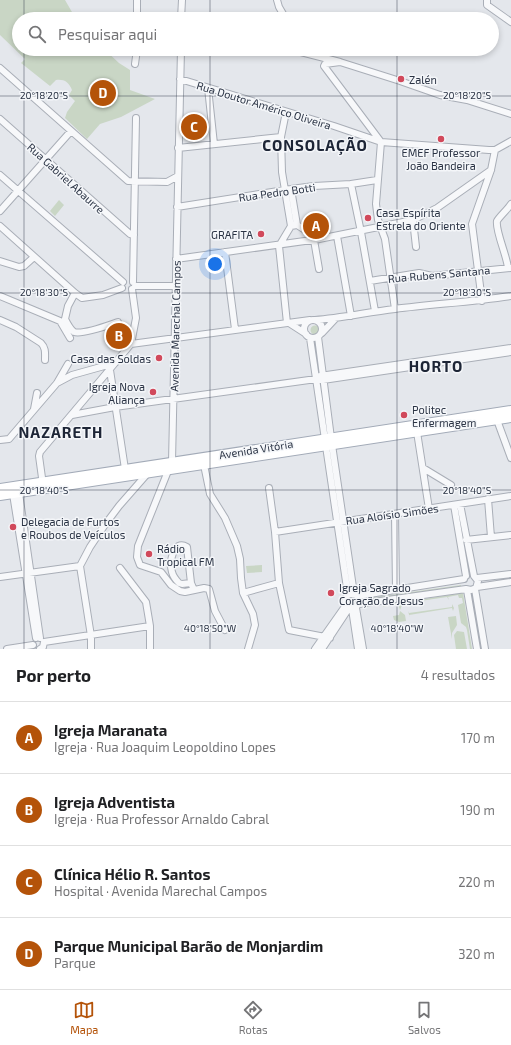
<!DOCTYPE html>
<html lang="pt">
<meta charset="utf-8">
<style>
:root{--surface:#fff;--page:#f2f2f2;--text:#202124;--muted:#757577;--line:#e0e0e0;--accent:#b45309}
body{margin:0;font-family:"Exo 2",sans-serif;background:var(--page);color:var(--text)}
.you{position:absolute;left:215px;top:264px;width:14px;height:14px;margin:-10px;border:3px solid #fff;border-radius:50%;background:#1a73e8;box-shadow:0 0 0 6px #1a73e833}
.badge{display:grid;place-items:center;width:26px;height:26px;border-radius:50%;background:var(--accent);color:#fff;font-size:13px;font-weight:700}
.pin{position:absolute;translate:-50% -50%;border:2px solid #fff;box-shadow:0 1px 4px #0006}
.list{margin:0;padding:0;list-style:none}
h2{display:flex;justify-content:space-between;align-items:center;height:52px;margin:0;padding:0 16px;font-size:17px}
h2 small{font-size:13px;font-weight:400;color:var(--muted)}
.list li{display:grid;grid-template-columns:26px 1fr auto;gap:12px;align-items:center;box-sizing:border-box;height:72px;padding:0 16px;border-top:1px solid var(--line)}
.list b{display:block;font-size:15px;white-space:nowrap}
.list p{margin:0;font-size:13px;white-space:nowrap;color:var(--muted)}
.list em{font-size:13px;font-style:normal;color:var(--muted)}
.icon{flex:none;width:22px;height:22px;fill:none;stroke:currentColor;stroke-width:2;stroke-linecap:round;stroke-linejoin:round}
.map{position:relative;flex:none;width:511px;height:649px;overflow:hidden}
.search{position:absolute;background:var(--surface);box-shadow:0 2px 6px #0003;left:12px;right:12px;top:12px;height:44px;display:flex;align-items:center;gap:10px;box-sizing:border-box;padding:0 14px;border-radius:22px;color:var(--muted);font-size:15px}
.sheet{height:340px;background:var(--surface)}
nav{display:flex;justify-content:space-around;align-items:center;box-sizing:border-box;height:56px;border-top:1px solid var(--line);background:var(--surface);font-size:11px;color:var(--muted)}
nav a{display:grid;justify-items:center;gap:2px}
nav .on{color:var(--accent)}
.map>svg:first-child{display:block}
.green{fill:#c9d6c5}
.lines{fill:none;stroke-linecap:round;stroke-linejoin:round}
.minor-casing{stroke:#a9aeb7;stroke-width:8}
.major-casing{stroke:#a3abb8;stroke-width:10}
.minor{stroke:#f7f8fa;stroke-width:6}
.major{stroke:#fff;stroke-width:8}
.ticks{fill:none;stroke:#2b3445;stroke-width:1;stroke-opacity:0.45}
.poi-dot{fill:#d1495b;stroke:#f4f6f9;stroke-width:1.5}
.labels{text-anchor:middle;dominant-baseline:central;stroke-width:3;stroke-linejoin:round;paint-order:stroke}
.poi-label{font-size:11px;fill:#2b3445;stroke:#f4f6f9;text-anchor:start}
.street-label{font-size:11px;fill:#2b3445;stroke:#f4f6f9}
.district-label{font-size:15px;font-weight:bold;letter-spacing:1px;fill:#1d2536;stroke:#f4f6f9}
.ticks-label{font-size:10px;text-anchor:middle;fill:#2b3445;stroke:#f4f6f9;stroke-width:3;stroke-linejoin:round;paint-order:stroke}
</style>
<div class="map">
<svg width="511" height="649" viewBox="0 0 511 649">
<rect width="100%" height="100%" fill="#e4e7ec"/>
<path class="green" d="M0,0H65L76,19H19V49H104L119,63L130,70V90L155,99L121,117L100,124L87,139L65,118L67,112L75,101L69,95L72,90C69,82 64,79 56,80L50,86L21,63L25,59L0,35Z
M59,200L64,205L55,216L50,211Z
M310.5 330a4.5 4.5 0 1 1 9 0a4.5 4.5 0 1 1-9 0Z
M262,565V572L247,573L246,566Z
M461,585V588L362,602L361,599Z
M463,593L472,649H470L467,630L466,627L461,623L458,605L463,603L462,598H459L458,595L448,597L449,600L447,597L407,603V605H402L400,610L398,604L383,607V605Z
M452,604L454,608L453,611L452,608L409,615L410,618L408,611L409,613L452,607Z
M400,611L405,615L406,621L399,622L394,620L393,616L399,615Z
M456,616L457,625L452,633V639L448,617Z
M457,631L464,632L467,649H456L454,635Z"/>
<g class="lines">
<defs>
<path id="minor" d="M277,0L279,7L286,19
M487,0V5L511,22
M113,16L137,18
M137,19V0
M181,19L182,0
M289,49L340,62L400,81L440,95L467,100L511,114
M340,62L325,64L324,66L381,142L376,204L378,220L385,239L395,309
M135,64L137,49
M0,68L128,181L167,182L178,176
M180,79L334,126L381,142L489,150H495L511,141
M208,88L214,144
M286,112L281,137L282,172L291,226
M0,119L130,234L134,235
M178,148L281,137
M0,175L123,282
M351,184L361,232L375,311
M291,189L297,225
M177,207L291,189L314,186L351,184L377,180
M0,211L71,131
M413,220L416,247
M0,226L75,293L82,298L103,295L122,288
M337,236L351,316
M314,240L319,269
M225,252L235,329
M176,259L319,239L413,220L437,208L491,170
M0,261L19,267L24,266L34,257
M508,268C507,256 495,230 497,221C499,217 508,209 511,204
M370,281L419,273L432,276L511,268
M133,282L136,118
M135,286H175
M0,296L60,321L70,338
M482,301L472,224L491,170L495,150
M65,319C67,323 70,329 74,332C83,335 109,325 118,322
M65,319L68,306L75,293
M304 329a9 9 0 1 1 18 0a9 9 0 1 1-18 0Z
M0,320L16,327L41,343C46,348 45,353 45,360
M315,320C342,318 368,312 395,309C433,304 472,302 511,296
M287,323L279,246L291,226L297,225L319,239
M289,323L306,334
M322,333L336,318
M318,337L331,438L354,594
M310,338L348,595
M131,344L310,320
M110,370L125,469
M320,376L511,348
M57,383L72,375L115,363
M34,409L37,393
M72,415L115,407L309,380H323L511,352
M497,420L511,458
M417,432L429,509
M0,440L9,439L57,383L68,364
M172,462L181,49
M204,465L210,494L225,518L237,546L240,559L241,578L243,593L253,614L255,625L248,649
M423,468L451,485
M168,471L138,546L137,557L140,565L161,572L171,585L180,591L185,592L204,588L209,589L215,611L225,630
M43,485L39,456L40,452L131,344L136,318L132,289
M269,488L275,532
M19,493L40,638
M13,494L36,638
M488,499L491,537
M454,505L466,576
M395,514L396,590
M466,540L511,535
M120,568L146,602L150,626V649
M0,577L80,566
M477,578L511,574
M191,583L182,584L179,583C176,580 173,576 172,572C169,562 173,539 187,547L191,583L194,590
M477,587L511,582
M475,589L485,649
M467,590L477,649
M243,593L279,583
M345 601a7 7 0 1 1 14 0a7 7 0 1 1-14 0Z
M357,596L464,579
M359,604L466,589L471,590L476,588L478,581L474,576L460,504
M356,608L363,649
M352,609L358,649
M330,638L289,630L279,583L275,532L511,496
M44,642L150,626
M7,649L33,645
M40,649L43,647L44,642
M91,649V636L80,566L90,547L104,526L119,506L147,474
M315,649L346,605
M322,649L349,608"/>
<path id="major" d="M0,488L511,410
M0,496L511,418"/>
</defs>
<use href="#minor" class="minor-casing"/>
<use href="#major" class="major-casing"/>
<use href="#minor" class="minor"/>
<use href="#major" class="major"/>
</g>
<path class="ticks" d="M24,0V19M210,0V19M397,0V19M24,49V649M210,49V649M397,49V649M0,96H511M0,293H511M0,490H511"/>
<g class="poi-dot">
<circle cx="401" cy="79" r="4"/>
<circle cx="441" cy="139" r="4"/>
<circle cx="368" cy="218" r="4"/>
<circle cx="261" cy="234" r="4"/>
<circle cx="159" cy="358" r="4"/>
<circle cx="153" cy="392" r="4"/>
<circle cx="404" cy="415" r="4"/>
<circle cx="13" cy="527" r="4"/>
<circle cx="149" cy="554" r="4"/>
<circle cx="331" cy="593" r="4"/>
</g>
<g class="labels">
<g class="poi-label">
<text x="409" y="79">Zalén</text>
<text x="441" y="152" text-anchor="middle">EMEF Professor<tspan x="441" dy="13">João Bandeira</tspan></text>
<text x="376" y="212">Casa Espírita<tspan x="376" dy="13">Estrela do Oriente</tspan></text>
<text x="253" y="234" text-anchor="end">GRAFITA</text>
<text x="151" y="358" text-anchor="end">Casa das Soldas</text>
<text x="145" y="386" text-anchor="end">Igreja Nova<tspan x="145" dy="13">Aliança</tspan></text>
<text x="412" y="409">Politec<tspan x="412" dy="13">Enfermagem</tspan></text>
<text x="21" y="521">Delegacia de Furtos<tspan x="21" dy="13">e Roubos de Veículos</tspan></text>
<text x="157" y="548">Rádio<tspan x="157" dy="13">Tropical FM</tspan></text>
<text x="339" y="587">Igreja Sagrado<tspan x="339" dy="13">Coração de Jesus</tspan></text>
</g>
<g class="street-label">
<text transform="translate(264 105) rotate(17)">Rua Doutor Américo Oliveira</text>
<text transform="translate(66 178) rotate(42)">Rua Gabriel Abaurre</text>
<text transform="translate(277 192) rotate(-8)">Rua Pedro Botti</text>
<text transform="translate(439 274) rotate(-5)">Rua Rubens Santana</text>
<text transform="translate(175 326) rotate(-89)">Avenida Marechal Campos</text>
<text transform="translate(256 449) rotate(-9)">Avenida Vitória</text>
<text transform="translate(392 514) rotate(-8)">Rua Aloísio Simões</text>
</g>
<g class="district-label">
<text x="315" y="145">CONSOLAÇÃO</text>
<text x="436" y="366">HORTO</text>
<text x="61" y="432">NAZARETH</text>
</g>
</g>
<g class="ticks-label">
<text x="44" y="99">20°18'20"S</text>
<text x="467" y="99">20°18'20"S</text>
<text x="44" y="296">20°18'30"S</text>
<text x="467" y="296">20°18'30"S</text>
<text x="44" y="494">20°18'40"S</text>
<text x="467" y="494">20°18'40"S</text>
<text x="210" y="632">40°18'50"W</text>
<text x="397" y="632">40°18'40"W</text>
</g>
</svg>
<div class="you"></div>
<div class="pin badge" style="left:316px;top:226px">A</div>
<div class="pin badge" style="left:119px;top:336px">B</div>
<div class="pin badge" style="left:194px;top:127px">C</div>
<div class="pin badge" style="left:103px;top:93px">D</div>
<div class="search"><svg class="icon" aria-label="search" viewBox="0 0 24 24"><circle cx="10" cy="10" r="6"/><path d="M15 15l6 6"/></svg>Pesquisar aqui</div>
</div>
<section class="sheet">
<h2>Por perto<small>4 resultados</small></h2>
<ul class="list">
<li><span class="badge">A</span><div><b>Igreja Maranata</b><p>Igreja · Rua Joaquim Leopoldino Lopes</p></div><em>170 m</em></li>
<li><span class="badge">B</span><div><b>Igreja Adventista</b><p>Igreja · Rua Professor Arnaldo Cabral</p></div><em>190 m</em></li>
<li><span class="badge">C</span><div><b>Clínica Hélio R. Santos</b><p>Hospital · Avenida Marechal Campos</p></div><em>220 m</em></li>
<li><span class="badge">D</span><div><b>Parque Municipal Barão de Monjardim</b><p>Parque</p></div><em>320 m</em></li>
</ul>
</section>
<nav>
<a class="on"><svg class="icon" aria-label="map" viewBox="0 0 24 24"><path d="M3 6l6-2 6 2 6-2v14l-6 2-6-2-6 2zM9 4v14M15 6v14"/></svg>Mapa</a>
<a><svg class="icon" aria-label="directions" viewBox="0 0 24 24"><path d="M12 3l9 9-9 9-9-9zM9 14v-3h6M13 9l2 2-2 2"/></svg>Rotas</a>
<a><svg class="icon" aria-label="saved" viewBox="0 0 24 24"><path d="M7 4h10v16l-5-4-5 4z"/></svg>Salvos</a>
</nav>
